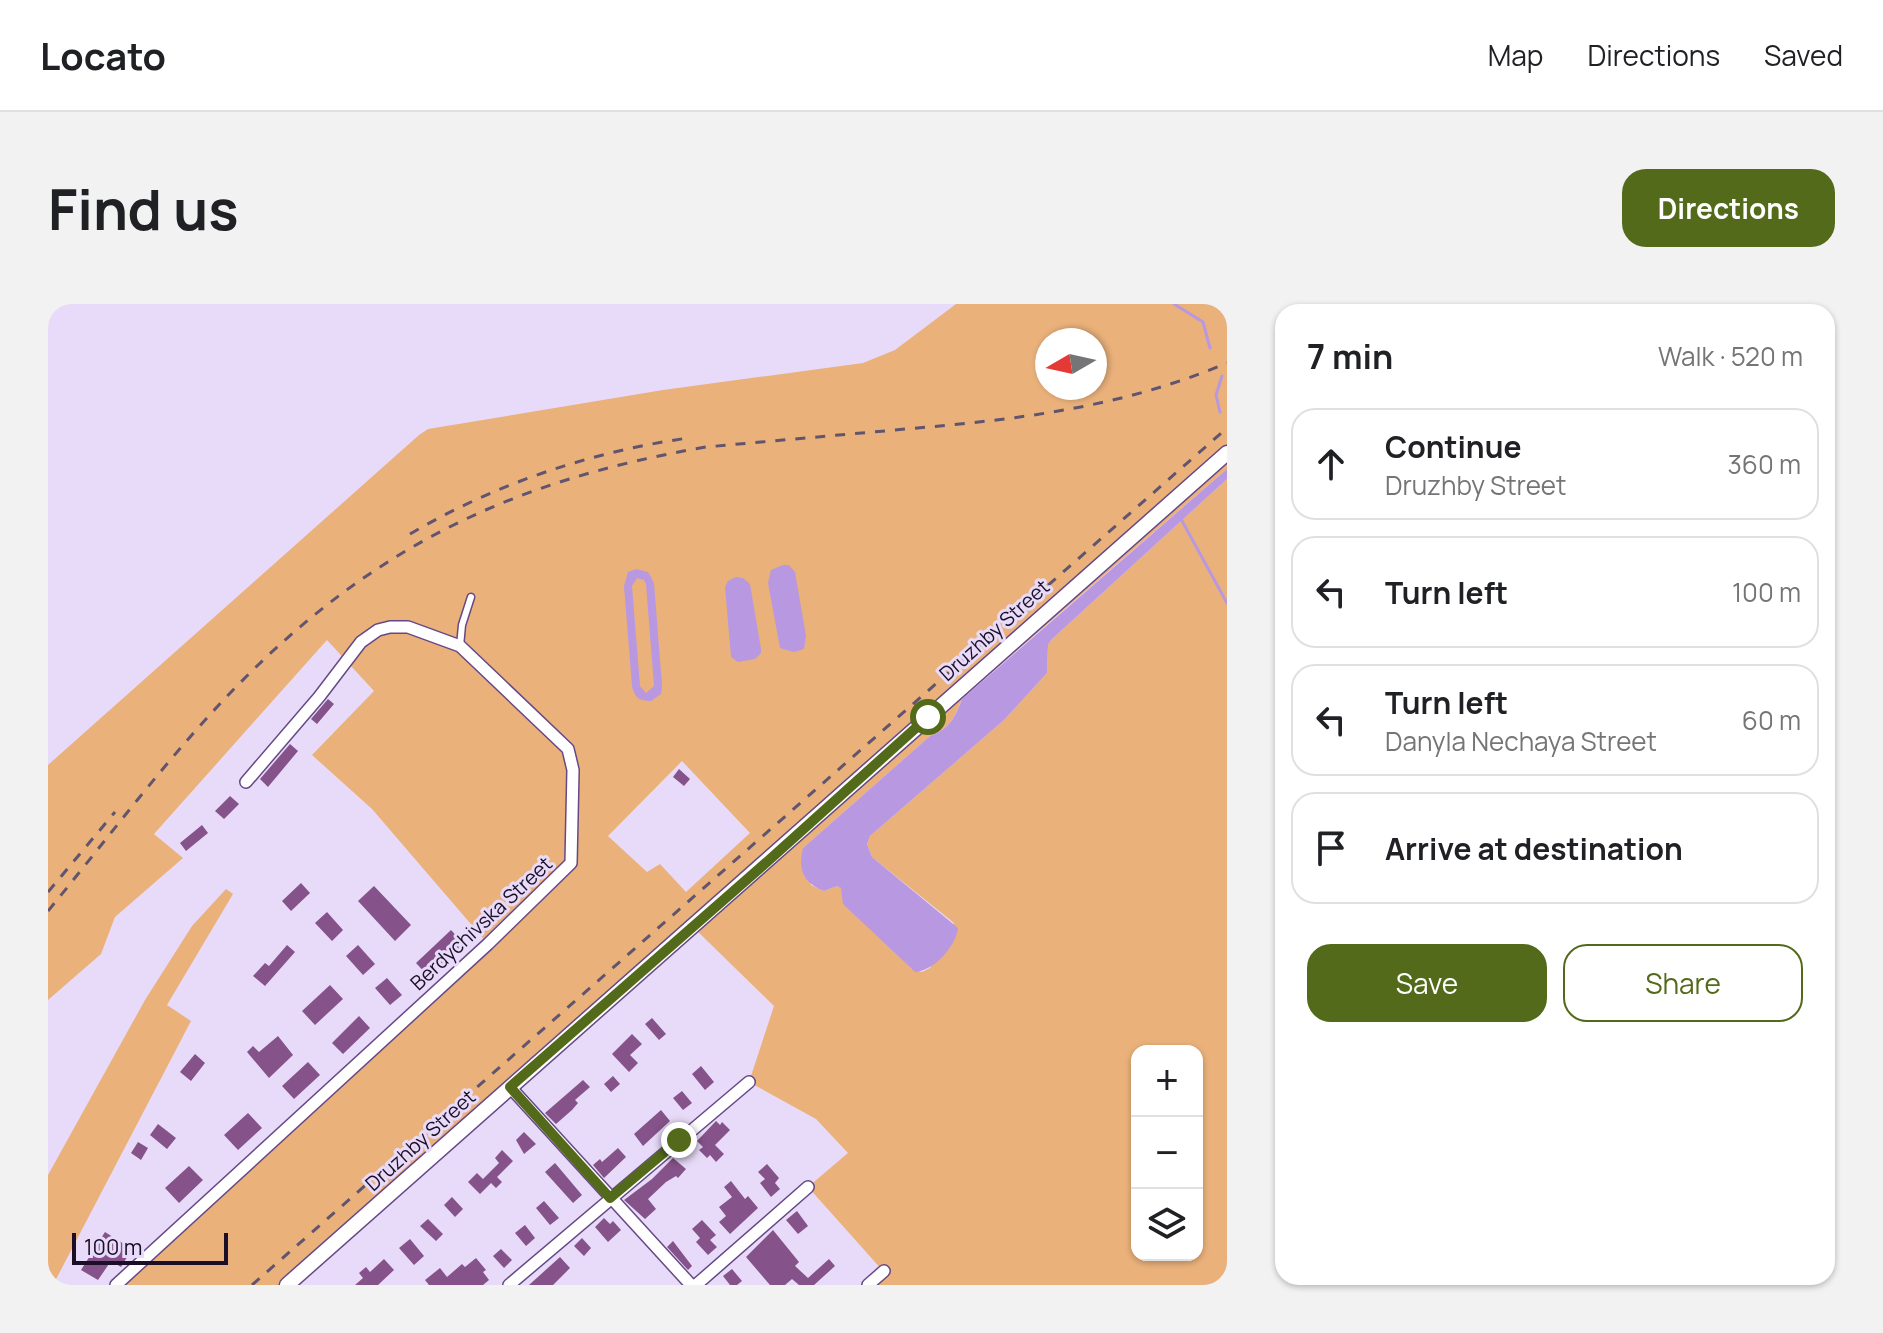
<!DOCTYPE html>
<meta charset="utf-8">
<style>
:root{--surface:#fff;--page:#f2f2f2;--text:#202124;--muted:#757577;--line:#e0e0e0;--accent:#536a1a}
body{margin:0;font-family:Manrope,sans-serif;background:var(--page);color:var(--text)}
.controls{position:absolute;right:24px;bottom:24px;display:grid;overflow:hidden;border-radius:16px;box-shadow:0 2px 6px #0004}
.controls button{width:72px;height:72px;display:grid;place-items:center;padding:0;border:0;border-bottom:2px solid var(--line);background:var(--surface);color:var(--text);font:40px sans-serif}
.compass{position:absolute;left:987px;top:24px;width:72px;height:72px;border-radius:50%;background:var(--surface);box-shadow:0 2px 6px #0004;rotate:261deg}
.scale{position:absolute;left:24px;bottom:20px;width:156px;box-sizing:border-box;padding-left:8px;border:4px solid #1b0f28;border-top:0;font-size:22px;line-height:28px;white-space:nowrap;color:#1b0f28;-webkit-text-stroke:6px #e8dbf9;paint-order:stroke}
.stop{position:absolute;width:24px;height:24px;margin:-18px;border:6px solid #536a1a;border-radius:50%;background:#fff}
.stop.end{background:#536a1a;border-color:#fff;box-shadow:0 2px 8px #0008}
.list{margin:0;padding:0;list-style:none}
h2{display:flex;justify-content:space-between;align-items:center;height:104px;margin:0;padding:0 32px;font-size:34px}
h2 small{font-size:26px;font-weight:400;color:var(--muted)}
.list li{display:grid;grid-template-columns:52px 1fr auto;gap:24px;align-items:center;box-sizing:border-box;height:112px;margin:0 16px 16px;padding:0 16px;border:2px solid var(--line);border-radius:24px}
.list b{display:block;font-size:30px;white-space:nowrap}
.list p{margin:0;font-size:26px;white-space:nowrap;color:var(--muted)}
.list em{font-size:26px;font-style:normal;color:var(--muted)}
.actions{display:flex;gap:16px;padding:24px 32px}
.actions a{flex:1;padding:18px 0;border:2px solid var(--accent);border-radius:24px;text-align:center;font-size:28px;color:var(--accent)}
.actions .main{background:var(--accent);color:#fff}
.icon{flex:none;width:44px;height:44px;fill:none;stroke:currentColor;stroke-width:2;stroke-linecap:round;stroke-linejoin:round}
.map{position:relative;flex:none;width:1179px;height:981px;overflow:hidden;border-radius:24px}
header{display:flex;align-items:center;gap:48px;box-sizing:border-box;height:112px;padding:0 40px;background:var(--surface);border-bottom:2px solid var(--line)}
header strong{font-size:38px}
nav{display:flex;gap:44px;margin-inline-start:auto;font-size:28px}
.intro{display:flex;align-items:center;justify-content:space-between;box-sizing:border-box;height:192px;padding:0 48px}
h1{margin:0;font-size:56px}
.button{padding:20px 36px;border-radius:24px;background:var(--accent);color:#fff;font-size:28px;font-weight:700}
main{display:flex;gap:48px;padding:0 48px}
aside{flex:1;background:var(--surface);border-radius:24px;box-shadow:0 2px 6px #0004}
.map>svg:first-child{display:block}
.green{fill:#eab17b;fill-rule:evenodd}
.water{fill:#b898e0;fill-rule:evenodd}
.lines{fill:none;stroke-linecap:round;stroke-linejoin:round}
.stream{stroke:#b898e0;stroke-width:3}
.building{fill:#855289}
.service-casing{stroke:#664887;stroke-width:9}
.minor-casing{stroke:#664887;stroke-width:14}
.tertiary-casing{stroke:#664887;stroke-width:17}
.service{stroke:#fff;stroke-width:6}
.minor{stroke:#fff;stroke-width:11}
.tertiary{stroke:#fff;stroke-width:14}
.rail{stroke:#60546f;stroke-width:3;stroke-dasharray:10 10;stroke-linecap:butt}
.route{stroke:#536a1a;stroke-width:10}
.labels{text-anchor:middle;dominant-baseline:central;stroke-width:6;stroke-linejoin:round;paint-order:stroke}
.street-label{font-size:20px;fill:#1b0f28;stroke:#e8dbf9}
</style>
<header>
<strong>Locato</strong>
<nav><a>Map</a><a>Directions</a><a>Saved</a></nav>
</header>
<div class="intro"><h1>Find us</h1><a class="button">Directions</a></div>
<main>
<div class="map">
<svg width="1179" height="981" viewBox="0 0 1179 981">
<rect width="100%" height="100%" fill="#e8dbf9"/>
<path class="green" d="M908,0H1179V165L914,394C907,413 902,425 882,432L755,544L763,581L776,587L789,582L794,584L796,600L864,665L874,668L882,664L906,619L824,553L819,540L822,532L956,416L999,369L1000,341L1003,336L1179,175V981H820L835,967L760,883L800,849L768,815L701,778L726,702L645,623L239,981H68L440,640L324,505L264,451L326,387L279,336L106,530L135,554L67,613L53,650L0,696V461L371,131L380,125L615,86L815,59L847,46ZM999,36H1047V84H999ZM634,457L702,529L638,588L612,560L599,568L560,532ZM1089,747H1149V951H1089Z
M178,585L185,590L119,701L143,717L5,981L0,978V871L97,696L144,622Z"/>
<path class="water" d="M1179,165V175L1003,336L1000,341L999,369L956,416L822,532L819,540L824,553L910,624C908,642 886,667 867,668L795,600L793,584L789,582L776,587C754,578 750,565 755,544L882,432C902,425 907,413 914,395Z
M735,261H741L747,268L758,332L756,345L746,348L732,344L720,279L723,266Z
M588,265L600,268L606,279L614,382L613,390L603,397C591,397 587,394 584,382L576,282L580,268ZM589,274L596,276L598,280L606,382L598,389L592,382L584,282Z
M688,273L695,274L702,280L713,345V349L707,355L690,358L683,353L677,283L680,277Z"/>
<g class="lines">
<path class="stream" d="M1126,0L1155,18L1162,44
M1172,108L1168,91L1174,72
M1133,215L1179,299"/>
</g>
<path class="building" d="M280,395L286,400L269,420L263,415Z
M242,440L250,447L220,483L212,475Z
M631,465L642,475L636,482L625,473Z
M182,492L191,500L176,515L167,507Z
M154,521L160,529L138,547L132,539Z
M253,579L262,589L243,607L234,597Z
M326,582L363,621L347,637L310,597Z
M279,608L295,626L284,637L267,619Z
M403,626L416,640L381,673L368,659Z
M239,641L247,648L217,682L205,672L217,659L221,662Z
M310,641L327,660L315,671L298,652Z
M339,674L354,691L342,701L327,684Z
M282,681L295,695L267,721L254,707Z
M311,712L322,724L295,750L284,739Z
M604,714L618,730L611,736L597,720Z
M584,730L594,740L582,751L590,759L581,768L564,750Z
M230,732L245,751L221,774L199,748L205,742L211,748Z
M147,750L157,759L143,777L132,768Z
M260,758L272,771L246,795L234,782Z
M653,762L666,778L657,786L644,770Z
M565,772L572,780L563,788L556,780Z
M535,776L542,783L527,796L530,799L524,806L508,820L497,809Z
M634,787L644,799L635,806L625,794Z
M613,806L622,817L595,842L586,830Z
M200,809L214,824L190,846L176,831Z
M668,817L672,821L674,818L682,826L667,841L676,850L668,858L662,851L659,854L651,846L655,843L649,837Z
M110,820L128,834L119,845L102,831Z
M476,828L488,840L476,850L468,836Z
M90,838L100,844L93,856L83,849Z
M570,844L578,853L556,874L545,861L552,855L554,858Z
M454,846L465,857L449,873L454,878L448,884L443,879L432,890L420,878L429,869L435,875L451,859L447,854Z
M625,854L638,865L630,874L628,872L618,878L600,895L608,905L597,915L576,896L604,875Z
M507,859L534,891L525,899L497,868Z
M719,860L731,874L727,879L732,885L723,893L712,879L717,875L710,868Z
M141,862L155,876L131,899L117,884Z
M683,877L697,895L700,892L710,904L682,930L671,918L678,912L671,903L684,893L676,883Z
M404,893L415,905L407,913L396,901Z
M496,897L511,914L502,921L488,904Z
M749,907L760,922L750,930L738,916Z
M556,914L562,920L565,917L573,926L560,938L547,923Z
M380,915L395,930L388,937L372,922Z
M654,916L668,931L662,936L669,943L660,951L648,938L652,934L644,925Z
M477,921L487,934L478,942L467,929Z
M725,926L751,958L747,962L760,974L781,955L787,962L766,981H751L744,975L737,981H722L698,953Z
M57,928L84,945L73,963L63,957L50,976L33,966Z
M534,934L543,944L536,952L526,942Z
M362,935L376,952L366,961L351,944Z
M625,937L644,962L640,966L619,943Z
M453,945L464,956L456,964L445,952Z
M512,953L522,964L505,981H481Z
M428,954L438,966L435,968L441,976L435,981H381L377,976L392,964L399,973L414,960L417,963Z
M336,955L346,966L330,981H307L315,974L311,969L318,963L322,968Z
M684,965L694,977L689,981H682L675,972Z"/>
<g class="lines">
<defs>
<path id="service" d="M412,342L414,321L423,293"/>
<path id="minor" d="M462,783L643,981
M0,978L3,981
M68,981L440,640L523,559L525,466L520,445L412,342L360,323H342L330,326L313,338L271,393L198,478
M461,981L701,778
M648,981L760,883
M820,981L836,967"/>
<path id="tertiary" d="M239,981L1179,149"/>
</defs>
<use href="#service" class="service-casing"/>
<use href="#minor" class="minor-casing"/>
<use href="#tertiary" class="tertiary-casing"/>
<use href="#service" class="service"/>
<use href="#minor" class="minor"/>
<use href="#tertiary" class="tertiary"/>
<path class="rail" d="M362,230C447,180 542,148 640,134
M0,588L67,508
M0,607C61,533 120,453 187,384C324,243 465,176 658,143C724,137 791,131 858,125C972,115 1072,104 1179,59
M204,981L1179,124"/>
</g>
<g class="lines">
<path class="route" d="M631,836L562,894L462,783L720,557L880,413"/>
</g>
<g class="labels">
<g class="street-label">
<text transform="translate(946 326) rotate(-42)">Druzhby Street</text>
<text transform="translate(433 619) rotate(-43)">Berdychivska Street</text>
<text transform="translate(372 836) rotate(-42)">Druzhby Street</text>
</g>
</g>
</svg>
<div class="controls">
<button>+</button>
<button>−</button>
<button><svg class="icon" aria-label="layers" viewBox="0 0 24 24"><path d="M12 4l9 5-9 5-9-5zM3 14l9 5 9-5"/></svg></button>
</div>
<svg class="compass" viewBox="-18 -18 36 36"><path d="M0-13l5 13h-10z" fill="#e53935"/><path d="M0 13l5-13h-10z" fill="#757577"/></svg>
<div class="scale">100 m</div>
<div class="stop" style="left:880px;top:413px"></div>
<div class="stop end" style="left:631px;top:836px"></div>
</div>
<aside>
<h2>7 min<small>Walk · 520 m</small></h2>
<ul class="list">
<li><svg class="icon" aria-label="ahead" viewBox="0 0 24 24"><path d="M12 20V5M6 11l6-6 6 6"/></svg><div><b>Continue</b><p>Druzhby Street</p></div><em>360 m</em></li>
<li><svg class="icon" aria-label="left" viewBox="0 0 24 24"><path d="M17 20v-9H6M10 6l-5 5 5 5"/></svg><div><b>Turn left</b></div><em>100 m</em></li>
<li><svg class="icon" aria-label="left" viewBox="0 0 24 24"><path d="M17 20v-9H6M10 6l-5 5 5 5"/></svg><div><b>Turn left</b><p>Danyla Nechaya Street</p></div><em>60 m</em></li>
<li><svg class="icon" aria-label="arrive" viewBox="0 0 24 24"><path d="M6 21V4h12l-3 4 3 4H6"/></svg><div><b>Arrive at destination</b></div></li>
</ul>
<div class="actions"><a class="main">Save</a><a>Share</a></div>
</aside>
</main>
